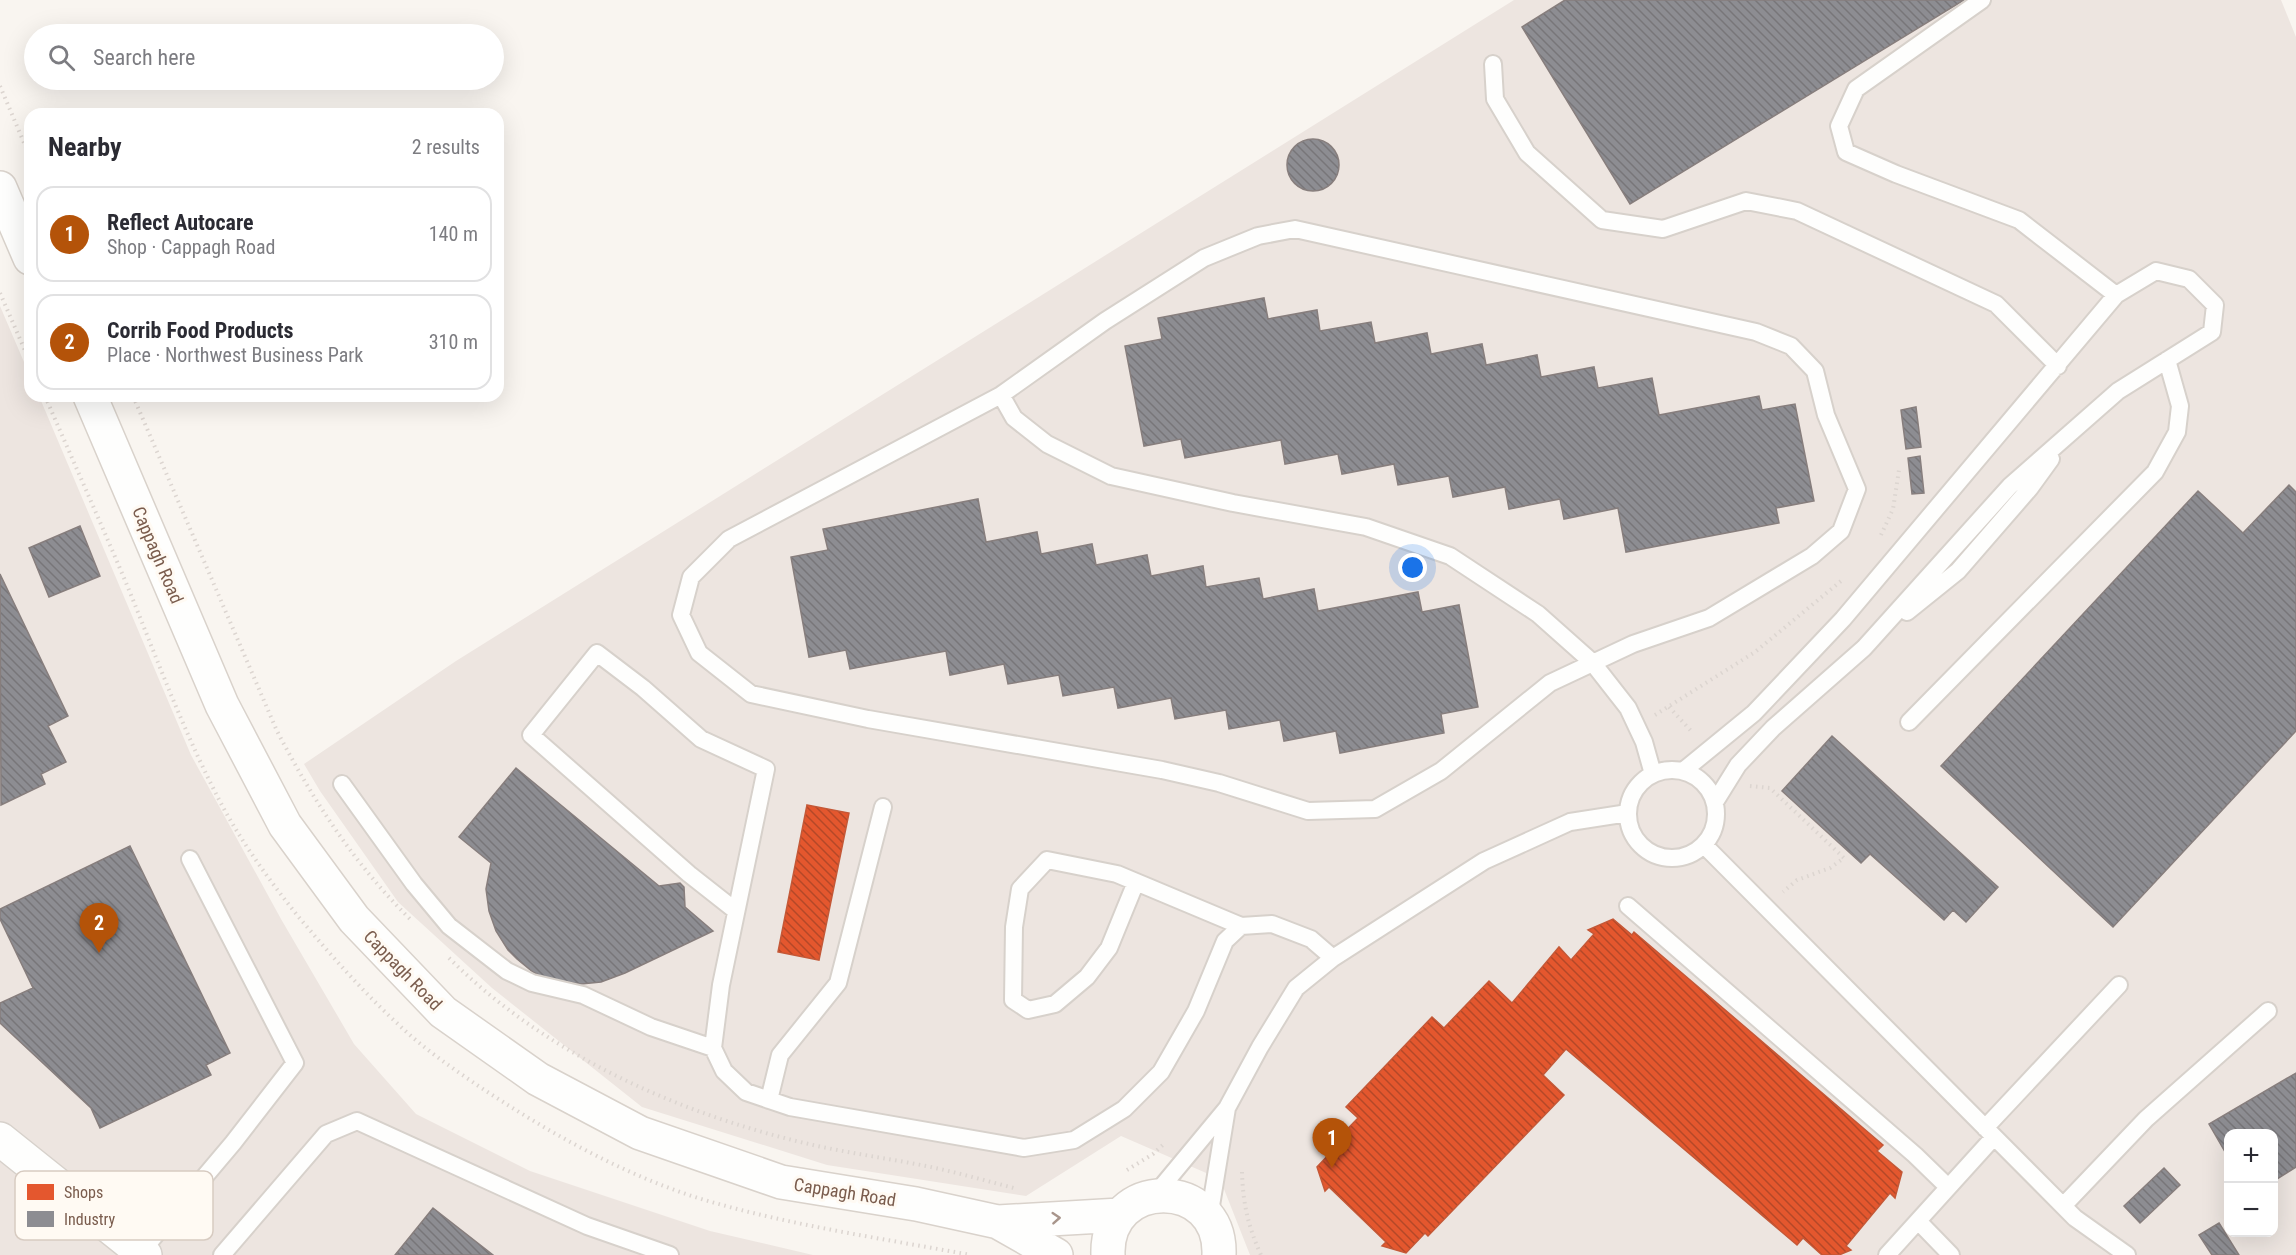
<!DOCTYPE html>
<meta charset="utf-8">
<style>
:root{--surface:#fff;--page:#f7f7f7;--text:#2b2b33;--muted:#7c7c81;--line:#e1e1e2;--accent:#b45309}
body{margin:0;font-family:"Roboto Condensed",sans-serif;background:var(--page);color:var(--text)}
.controls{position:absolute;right:18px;bottom:18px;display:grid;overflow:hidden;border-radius:12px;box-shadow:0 6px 24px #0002}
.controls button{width:54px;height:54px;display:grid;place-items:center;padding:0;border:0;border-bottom:2px solid var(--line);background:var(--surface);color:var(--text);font:30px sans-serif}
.you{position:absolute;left:1413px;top:568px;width:21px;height:21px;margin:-15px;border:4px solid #fff;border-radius:50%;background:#1a73e8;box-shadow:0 0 0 9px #1a73e833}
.badge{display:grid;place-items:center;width:39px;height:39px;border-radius:50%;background:var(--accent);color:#fff;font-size:20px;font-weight:700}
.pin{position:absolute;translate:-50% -50px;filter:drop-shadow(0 2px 3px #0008)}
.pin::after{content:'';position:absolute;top:32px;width:21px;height:18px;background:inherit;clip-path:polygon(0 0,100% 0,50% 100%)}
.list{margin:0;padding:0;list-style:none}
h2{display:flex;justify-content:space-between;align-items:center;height:78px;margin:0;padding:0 24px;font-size:26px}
h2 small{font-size:20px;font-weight:400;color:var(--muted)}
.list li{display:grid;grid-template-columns:39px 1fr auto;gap:18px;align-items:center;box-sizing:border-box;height:96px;margin:0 12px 12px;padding:0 12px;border:2px solid var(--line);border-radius:18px}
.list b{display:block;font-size:22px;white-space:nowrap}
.list p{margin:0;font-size:20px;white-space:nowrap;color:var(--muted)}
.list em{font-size:20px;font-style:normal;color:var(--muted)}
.icon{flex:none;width:33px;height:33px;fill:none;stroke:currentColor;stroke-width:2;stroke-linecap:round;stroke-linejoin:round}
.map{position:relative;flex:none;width:2296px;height:1255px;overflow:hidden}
.search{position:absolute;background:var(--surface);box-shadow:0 6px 24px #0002;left:24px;top:24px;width:480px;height:66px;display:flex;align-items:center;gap:15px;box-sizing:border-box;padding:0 21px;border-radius:33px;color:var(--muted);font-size:22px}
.panel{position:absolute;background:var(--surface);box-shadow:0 6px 24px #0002;left:24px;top:108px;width:480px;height:294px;border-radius:18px}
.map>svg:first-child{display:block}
.industrial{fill:#ede5e0;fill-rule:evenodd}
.shops{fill:url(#shops-back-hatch);stroke:#c45837;stroke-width:1.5}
.industry{fill:url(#industry-back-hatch);stroke:#877e7d;stroke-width:1.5}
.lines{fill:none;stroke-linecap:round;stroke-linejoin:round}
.lane-casing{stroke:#d7d1cb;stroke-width:20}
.street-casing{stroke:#d7d1cb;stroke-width:36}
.secondary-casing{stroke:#d9d2cb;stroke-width:36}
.path{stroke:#dcd5d0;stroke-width:4;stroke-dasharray:1.5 4.5;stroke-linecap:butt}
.lane{stroke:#fefefd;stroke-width:16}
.street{stroke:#fefefd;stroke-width:33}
.secondary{stroke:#fefefd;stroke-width:33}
.oneway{stroke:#a8958b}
.labels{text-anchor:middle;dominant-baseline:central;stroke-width:6;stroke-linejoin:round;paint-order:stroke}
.street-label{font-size:18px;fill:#7a5c4d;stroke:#fffaf3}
.key{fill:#fffaf3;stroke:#d7cbc1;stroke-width:1.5}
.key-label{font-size:16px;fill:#7a5c4d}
</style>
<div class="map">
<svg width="2296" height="1255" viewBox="0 0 2296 1255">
<defs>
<pattern id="shops-back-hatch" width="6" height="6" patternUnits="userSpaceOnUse" patternTransform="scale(1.5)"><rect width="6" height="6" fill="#e4572e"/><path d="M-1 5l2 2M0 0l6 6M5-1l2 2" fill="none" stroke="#b44828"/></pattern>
<pattern id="industry-back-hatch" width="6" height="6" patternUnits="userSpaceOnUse" patternTransform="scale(1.5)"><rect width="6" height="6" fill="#8d8d92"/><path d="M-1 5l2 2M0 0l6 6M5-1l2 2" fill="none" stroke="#787679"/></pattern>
</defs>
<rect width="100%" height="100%" fill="#f9f5f0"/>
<path class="industrial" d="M1514,0H2281L2296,37V1255H1250L1220,1179L1121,1136L1026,1196L827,1165L642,1107L492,988L398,902L320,791L304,764L456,661ZM2228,1134H2274V1232H2228Z
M0,306L30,376V396H39L191,755L281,919L354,1044L416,1114L530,1171L710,1231L813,1255H0Z"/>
<path class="shops" d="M807,805L849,813L819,960L778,952Z
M1613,919L1632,935L1634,932L1883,1145L1877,1151L1902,1172L1895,1198L1890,1193L1846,1246L1851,1250L1839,1255H1822L1803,1238L1797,1245L1566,1049L1543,1075L1564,1095L1428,1236L1425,1233L1406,1253L1382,1246L1386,1242L1329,1187L1325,1191L1317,1167L1335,1148L1332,1145L1358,1118L1346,1107L1432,1017L1444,1028L1489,981L1512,1003L1559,947L1571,960L1594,934L1588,930Z"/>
<path class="industry" d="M1565,0H1964L1630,204L1522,27Z
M1287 165a26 26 0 1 1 52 0a26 26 0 1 1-52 0Z
M1264,298L1268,319L1317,310L1320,331L1371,322L1375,343L1427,333L1431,354L1482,344L1486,365L1537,355L1541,377L1594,367L1598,388L1652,378L1659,415L1759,396L1762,410L1795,404L1814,501L1776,508L1779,523L1626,552L1618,508L1564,519L1560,499L1509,509L1505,487L1453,497L1449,476L1398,485L1394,464L1342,474L1338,454L1285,464L1281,440L1185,458L1181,439L1144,446L1125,346L1162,339L1158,318Z
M1916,407L1921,447L1906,449L1901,410Z
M1920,456L1924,493L1912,494L1908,458Z
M2289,485L2296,492V731L2113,927L1941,766L2198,491L2243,533Z
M978,499L986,542L1037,532L1041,554L1092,544L1096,565L1147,555L1151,576L1203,566L1206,587L1259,578L1263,599L1314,589L1318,611L1418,592L1422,612L1459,605L1478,707L1441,714L1444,733L1340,753L1336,731L1284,741L1280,720L1229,729L1226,710L1175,719L1171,698L1118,708L1114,687L1063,696L1059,675L1008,684L1004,664L950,675L946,651L850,669L846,650L809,657L791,557L828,550L823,529Z
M80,526L100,576L49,597L29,548Z
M0,574L68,716L48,726L66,762L41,774L45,784L1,805Z
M1832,736L1998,887L1966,922L1953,910L1944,920L1870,854L1861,863L1782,791Z
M516,768L659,886L680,883L684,887L685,907L713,931L625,973L601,982L581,984L546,979L533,972L517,959L508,950L496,931L489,911L486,889L491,863L459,837Z
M130,846L230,1053L206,1065L211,1075L100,1128L91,1108L0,1023V1003L33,988L0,919V909Z
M2296,1073V1167L2274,1181V1134H2228V1157L2209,1124Z
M2164,1168L2180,1185L2140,1223L2124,1206Z
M433,1208L493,1255H395Z
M2219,1223L2239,1255H2212L2199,1235Z"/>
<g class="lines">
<defs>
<path id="lane" d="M1982,0L1856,89L1839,126L1846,152L1896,174L2019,220L2116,295
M1493,64L1495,99L1527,153L1602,220L1663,229L1746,201L1797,211L1996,304L2058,366
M1295,229L1756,332L1791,346L1815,371L1826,415L1857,489L1841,531L1812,556L1709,618L1633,644L1550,683L1441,771L1375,809L1308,811L1219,783L1162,770L868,719L751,694L699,653L681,615L691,577L729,539L1001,395L1105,321L1204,258L1258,236Z
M1001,395L1014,418L1047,444L1111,476L1233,503L1366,527L1450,556L1538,614L1592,662L1628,708L1644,742L1653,774
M1907,612L1958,571L2030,488L2051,459
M1909,722L2155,472L2177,432L2180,406L2167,360
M1628 814a44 44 0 1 1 88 0a44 44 0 1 1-88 0Z
M1683,771L1754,713L1843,619L2116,295L2156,271L2189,279L2215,305L2212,332L2118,391L2010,486L1864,648L1773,728L1738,765L1715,802
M342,784L414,884L449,926L507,971L532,983L583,995L651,1027L713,1048
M1704,845L2075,1218L2127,1255
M1136,882L1109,948L1087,977L1055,1004L1028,1010L1013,1000L1014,927L1020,889L1047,860L1117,874L1241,926
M1628,906L1915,1155L1948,1187
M736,911L689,874L531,735L597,653L643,688L701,739L766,769L721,985L713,1048L724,1071L746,1092L790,1107L1024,1148L1074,1140L1124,1109L1161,1072L1196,1011L1225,941L1241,926L1272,924L1311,939L1333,958
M769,1100L780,1055L838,983L883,807
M1985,1128L2119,985
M1154,1196L1227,1108L1260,1047L1296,988L1333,958L1484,861L1570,822L1628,813
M2063,1206L2146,1119L2268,1011
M1209,1218L1227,1108
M1918,1221L1951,1255
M141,1252L233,1143L295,1063L190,859
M222,1255L326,1134L357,1121L587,1226L670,1255
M1887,1255L1994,1137"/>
<path id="street" d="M0,1139L145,1255"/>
<path id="secondary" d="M0,188L30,258
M90,396L222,705L285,825L354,919L443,1012L538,1079L640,1133L781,1182L916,1204L998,1222L1056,1255
M998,1222L1120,1215
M1108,1255C1105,1176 1222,1176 1219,1255"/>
</defs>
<use href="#lane" class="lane-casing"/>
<use href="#street" class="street-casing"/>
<use href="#secondary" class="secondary-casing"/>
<path class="path" d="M0,86L30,157
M0,293L30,362
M45,396C73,461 102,525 129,590C159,664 186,738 224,809C245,847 270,881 297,915C329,953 362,991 399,1025C423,1048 452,1068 480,1087C548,1132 620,1173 698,1198C787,1225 880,1238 971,1255
M133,396L277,731C314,802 355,865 412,921
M1881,535L1893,509L1899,470
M1669,707L1693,733
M1655,715L1755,652L1841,581
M1750,786L1770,788L1844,858L1830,868L1797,880L1783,892
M449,958C546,1055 681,1115 813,1145C849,1153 885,1158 921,1165C952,1171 983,1180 1014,1188
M1127,1170L1153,1154L1165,1143
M1242,1172C1243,1204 1248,1226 1261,1255"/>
<use href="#lane" class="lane"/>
<use href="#street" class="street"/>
<use href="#secondary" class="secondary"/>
</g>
<defs><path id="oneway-chevron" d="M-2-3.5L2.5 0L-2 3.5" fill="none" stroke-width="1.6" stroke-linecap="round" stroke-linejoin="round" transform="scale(1.5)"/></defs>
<use class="oneway" href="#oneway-chevron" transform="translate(1056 1218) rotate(-4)"/>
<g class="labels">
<g class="street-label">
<text transform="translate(158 555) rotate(67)">Cappagh Road</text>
<text transform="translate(403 970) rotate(46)">Cappagh Road</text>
<text transform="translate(845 1192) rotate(9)">Cappagh Road</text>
</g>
</g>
<rect x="15" y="1171" width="198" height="69" rx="9" class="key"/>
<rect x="27" y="1184" width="27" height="16" fill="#e4572e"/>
<rect x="27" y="1211" width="27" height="16" fill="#8d8d92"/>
<g class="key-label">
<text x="64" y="1198">Shops</text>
<text x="64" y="1225">Industry</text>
</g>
</svg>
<div class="controls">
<button>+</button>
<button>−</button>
</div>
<div class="you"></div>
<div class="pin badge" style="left:1332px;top:1168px">1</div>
<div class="pin badge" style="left:99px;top:953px">2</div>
<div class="search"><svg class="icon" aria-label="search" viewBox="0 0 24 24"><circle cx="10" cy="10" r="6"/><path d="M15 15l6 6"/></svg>Search here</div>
<section class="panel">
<h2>Nearby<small>2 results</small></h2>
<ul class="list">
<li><span class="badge">1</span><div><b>Reflect Autocare</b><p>Shop · Cappagh Road</p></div><em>140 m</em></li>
<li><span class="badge">2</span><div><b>Corrib Food Products</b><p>Place · Northwest Business Park</p></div><em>310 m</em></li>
</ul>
</section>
</div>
